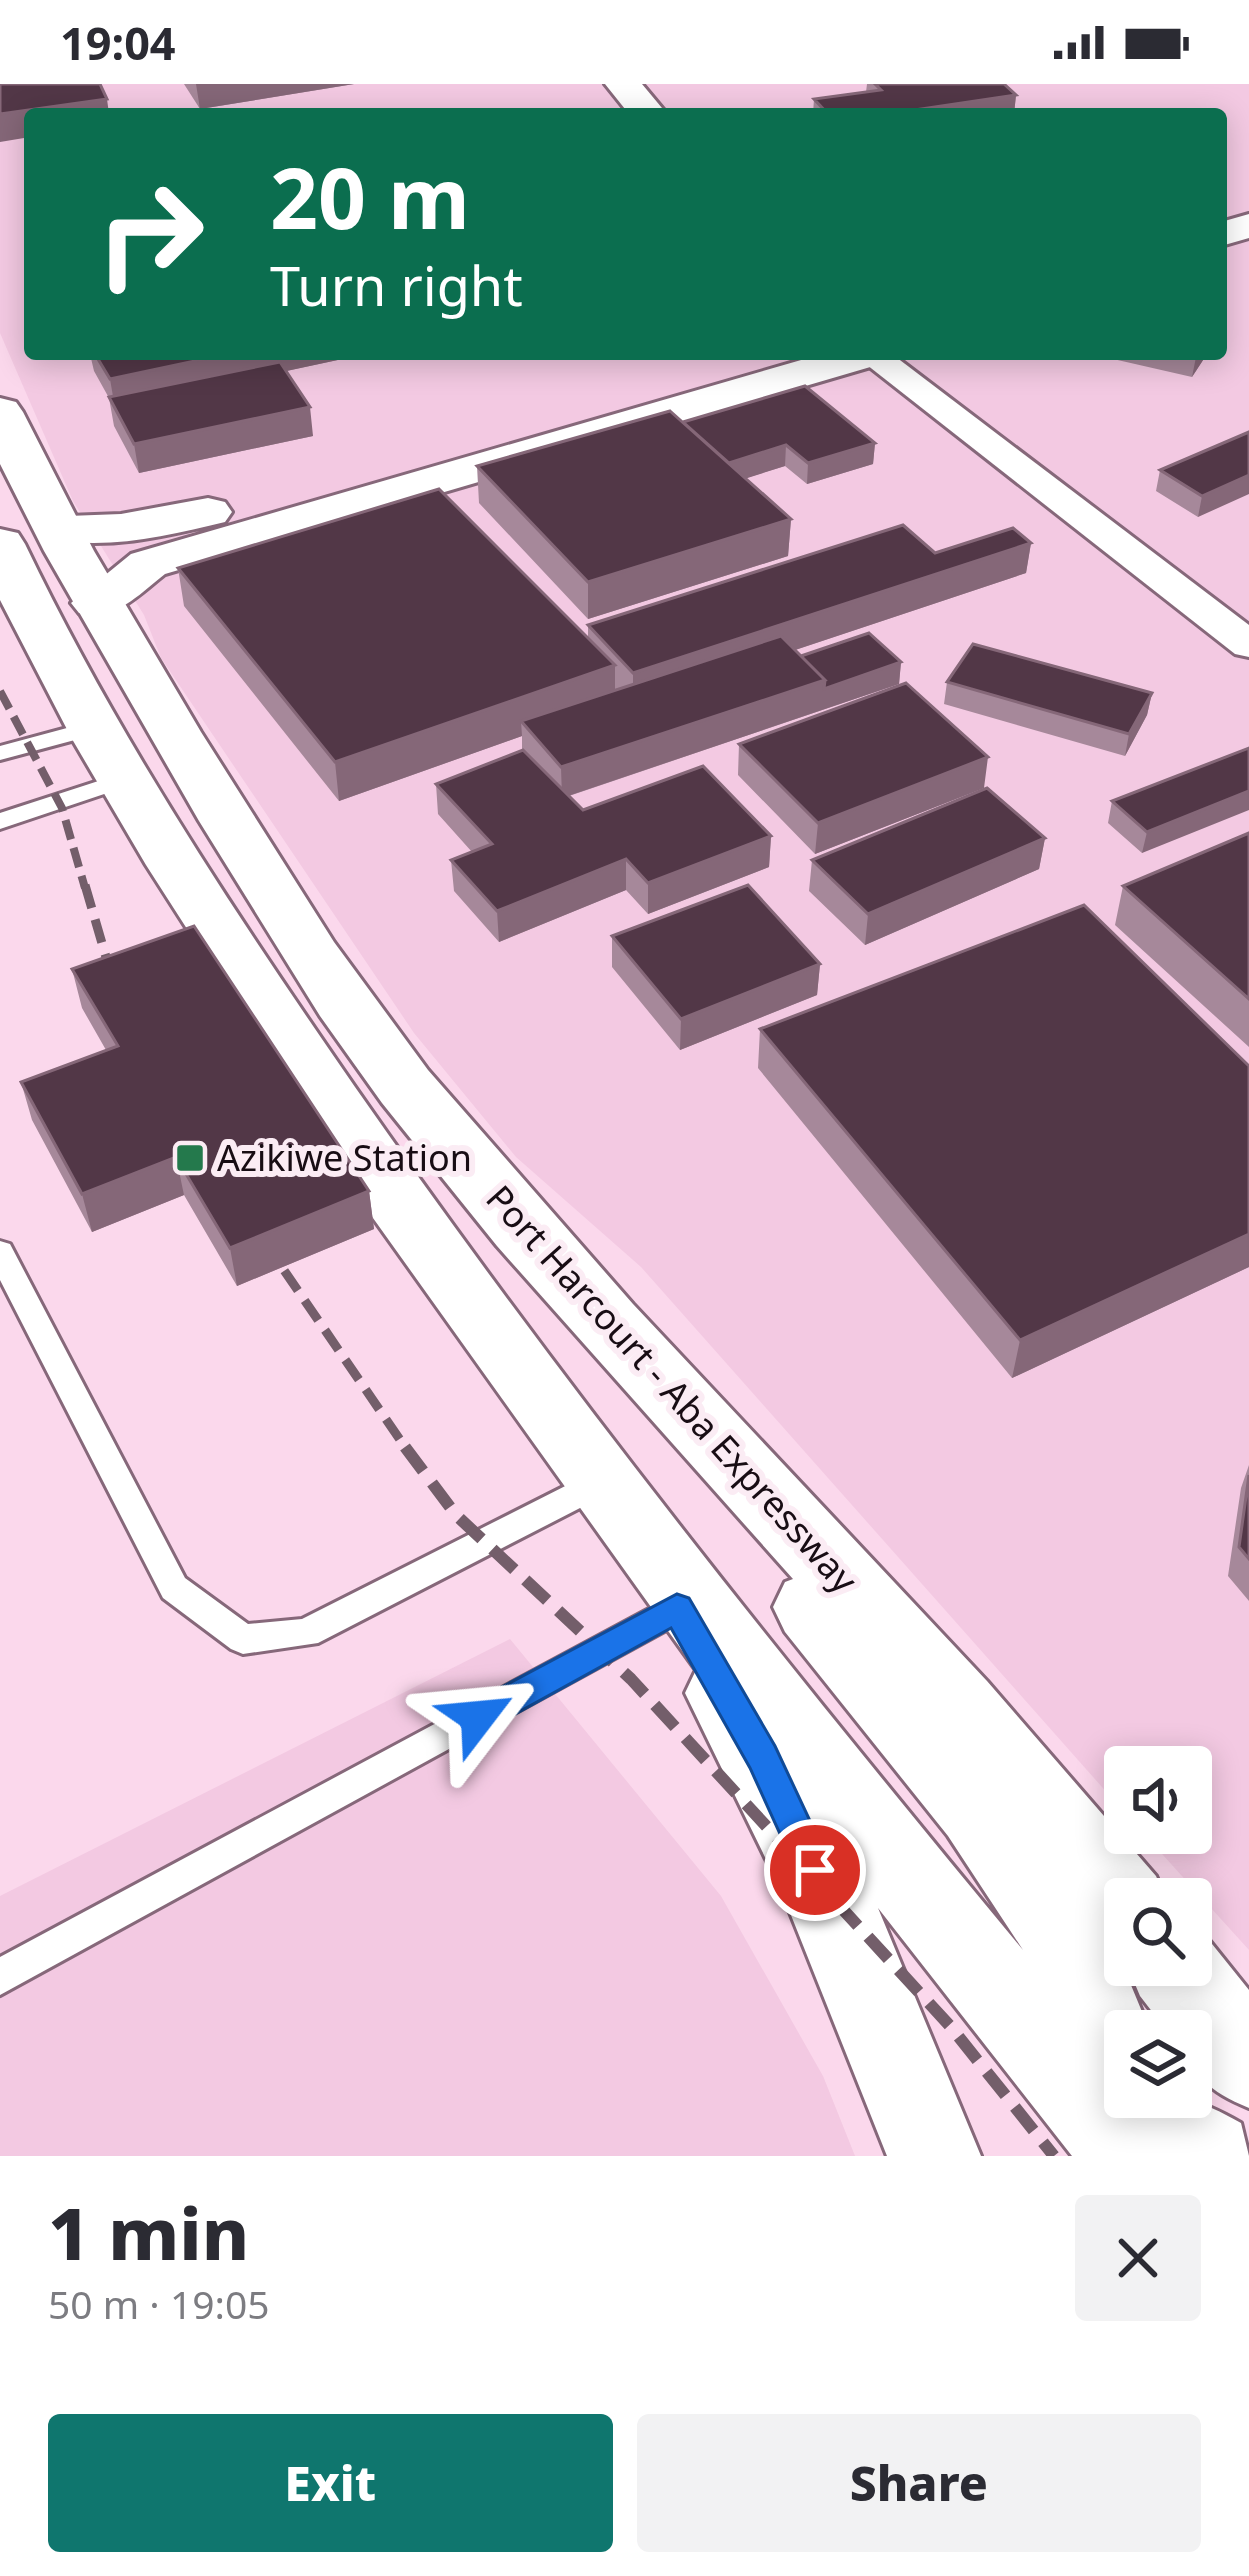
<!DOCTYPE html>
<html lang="en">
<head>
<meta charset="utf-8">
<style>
	:root { --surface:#fff; --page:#f2f2f3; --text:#2b2b33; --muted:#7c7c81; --accent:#0f766e }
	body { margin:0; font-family:"Noto Sans",sans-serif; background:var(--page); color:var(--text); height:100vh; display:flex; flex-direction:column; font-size:45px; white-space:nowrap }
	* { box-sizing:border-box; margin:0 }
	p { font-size:39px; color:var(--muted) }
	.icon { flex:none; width:66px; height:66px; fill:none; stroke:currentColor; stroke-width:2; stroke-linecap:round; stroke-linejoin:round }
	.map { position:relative; height:2072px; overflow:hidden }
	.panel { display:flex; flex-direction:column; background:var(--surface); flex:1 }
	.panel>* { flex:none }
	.guide { position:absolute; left:24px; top:24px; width:1203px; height:252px; border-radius:12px; box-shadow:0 6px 30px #0003; background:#0b6e4f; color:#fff; overflow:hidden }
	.fabs { position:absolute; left:1104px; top:1662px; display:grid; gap:24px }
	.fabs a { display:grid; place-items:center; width:108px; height:108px; border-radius:12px; background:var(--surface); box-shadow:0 6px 30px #0003; font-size:60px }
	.pin { position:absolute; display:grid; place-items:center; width:102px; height:102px; color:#fff; margin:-51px; border:6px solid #fff; border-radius:50%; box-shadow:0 3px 12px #0007 }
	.me { position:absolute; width:132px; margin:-66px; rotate:61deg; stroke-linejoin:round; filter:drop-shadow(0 0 9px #0008) }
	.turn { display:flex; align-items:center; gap:42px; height:252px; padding:0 48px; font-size:54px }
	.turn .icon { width:156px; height:156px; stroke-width:2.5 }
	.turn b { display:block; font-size:84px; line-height:102px }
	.round { display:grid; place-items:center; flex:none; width:126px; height:126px; border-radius:12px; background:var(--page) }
	.headline { display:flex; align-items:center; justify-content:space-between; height:204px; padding:0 48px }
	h1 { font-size:72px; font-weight:800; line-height:90px }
	.primary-button { display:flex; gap:24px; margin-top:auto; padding:24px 48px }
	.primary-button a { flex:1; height:138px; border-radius:12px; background:var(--accent); color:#fff; font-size:48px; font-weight:800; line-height:138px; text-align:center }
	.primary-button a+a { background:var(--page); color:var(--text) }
	.status { display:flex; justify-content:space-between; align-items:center; height:84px; padding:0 60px; background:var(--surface); direction:ltr }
	.status svg { height:33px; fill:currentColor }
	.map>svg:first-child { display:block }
	.built { fill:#f3c9e2; fill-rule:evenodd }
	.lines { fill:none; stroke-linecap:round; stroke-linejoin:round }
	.service-casing { stroke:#86687a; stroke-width:6 }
	.minor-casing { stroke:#86687a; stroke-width:6 }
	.tertiary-casing { stroke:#86687a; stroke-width:6 }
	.trunk-casing { stroke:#86687a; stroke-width:6 }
	.service { fill:#fff; fill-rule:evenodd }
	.minor { fill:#fff; fill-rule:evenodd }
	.tertiary { fill:#fff; fill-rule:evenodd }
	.trunk { fill:#fff; fill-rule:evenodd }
	.rail-far2 { stroke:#735e6a; stroke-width:8; stroke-dasharray:20 9; stroke-linecap:butt }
	.rail-far1 { stroke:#735e6a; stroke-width:9; stroke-dasharray:24 12; stroke-linecap:butt }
	.rail { stroke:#735e6a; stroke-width:12; stroke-dasharray:30 15; stroke-linecap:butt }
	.wall { fill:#a6889a }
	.shaded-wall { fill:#856778 }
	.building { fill:#523747; stroke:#856778; stroke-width:3 }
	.route { fill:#1a73e8; stroke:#114b97; stroke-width:3 }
	.poi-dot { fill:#24794c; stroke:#fbecf4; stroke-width:4.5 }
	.labels { text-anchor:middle; stroke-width:12; stroke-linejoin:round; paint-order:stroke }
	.poi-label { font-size:36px; fill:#180d14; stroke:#fbecf4; text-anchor:start }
	.street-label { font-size:36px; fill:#180d14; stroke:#fbecf4 }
</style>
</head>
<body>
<div class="status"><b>19:04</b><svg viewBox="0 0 49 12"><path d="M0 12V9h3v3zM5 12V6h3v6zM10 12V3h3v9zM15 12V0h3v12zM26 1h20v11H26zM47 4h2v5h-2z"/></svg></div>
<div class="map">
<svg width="1249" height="2072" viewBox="0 0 1249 2072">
	<rect width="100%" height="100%" fill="#fbd8ec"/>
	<path class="built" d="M0,0H1249V1866L1143,1749H1191V1683H1125V1729L641,1183L516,1073L414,949L161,574L144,531L73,417L0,249ZM30,30H1221V270H30Z
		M510,1555L721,1812L823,1992L855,2072H0V1812Z"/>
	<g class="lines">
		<g class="service-casing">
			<path id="service" d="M93,637L104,644L101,649L0,676V662Z
				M123,689L135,696L131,701L0,745V729Z
				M0,1157L10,1160L185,1494L248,1540L302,1535L591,1389L602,1385L613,1389L618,1398L613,1407L318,1559L243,1570L231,1565L163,1514L0,1196Z
				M677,1510L688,1514L693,1524L688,1534L0,1911V1873Z"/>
		</g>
		<g class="minor-casing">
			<path id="minor" d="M853,270H892L1249,541V573L1235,570Z"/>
		</g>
		<g class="tertiary-casing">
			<path id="tertiary" d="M605,0H642L667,30H629Z
				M1249,130V154L1221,162V138Z
				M822,270H890L884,279L165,490C138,511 115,538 79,529L71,519L131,470Z
				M208,414L225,418L232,428L225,438C167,452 101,468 42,453L35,443L42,433L121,430Z"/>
		</g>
		<g class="trunk-casing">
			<path id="trunk" d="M0,314L16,318L23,328L94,467L201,648L334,858L428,986L633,1220L987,1597L1156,1792L1166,1815H1125V1864L1114,1860L1150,1947H1125V2013C1180,2013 1192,2011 1241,2039L1249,2072H1072L878,1824L981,2072H887L781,1806L685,1609L696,1586L368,1127L146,781L72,655L0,516V445L18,449L25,460C117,652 234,828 355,1003C563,1302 791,1586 1023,1866L948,1752L785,1548L773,1523L785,1498L793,1495L497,1162L382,1019L320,932L199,737L44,467L0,380Z
				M1191,1845L1204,1850L1249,1906V2024C1208,2007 1191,1993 1191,1947H1167L1140,1912L1127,1881H1191Z"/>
		</g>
		<use href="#service" class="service"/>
		<use href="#minor" class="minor"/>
		<use href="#tertiary" class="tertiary"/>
		<use href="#trunk" class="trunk"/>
		<path class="rail-far2" d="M0,607L62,724L85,804"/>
		<path class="rail-far1" d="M85,801L115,904
			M264,1157L407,1366"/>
		<path class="rail" d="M405,1363L456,1431L631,1595L950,1942L1054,2072"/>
	</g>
	<path class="wall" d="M184,0H354L200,25Z
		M867,0H1004L1016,11L1014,30H813L814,15L866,8Z
		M90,270H346L347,274L286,287L313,352L139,389L114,342L109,314L94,287Z
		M1100,270H1207L1192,293L1100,272Z
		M683,338L875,359L873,380L807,400L785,382L746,394L791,435L788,472L588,535L479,419L477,382Z
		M1249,348L1198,433L1156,407L1160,386Z
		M1031,459L1026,489L795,566L801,572L901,578L899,600L569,712L583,726L771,752L769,783L648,830L626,806L499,858L454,807L451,776L472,768L438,730L436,700L522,666V652L339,717L184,522L178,484L588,554V541L935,469Z
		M947,598L1152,609L1147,631L1125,672L944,620Z
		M739,660L984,704L815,770L738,691Z
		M1249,664L1142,769L1108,739L1112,717Z
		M1249,749V963L1115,841L1123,802Z
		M1045,754L1039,785L865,861L809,807L812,776Z
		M612,852L820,880L817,911L680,966L612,883Z
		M72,885L369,1107L374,1145L237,1202L184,1111L92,1148L32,1036L21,998L106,966L82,924Z
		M760,945L1249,982V1183L1012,1294L758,984Z
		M1249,1381V1517L1228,1492L1241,1404Z"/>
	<path class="shaded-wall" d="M196,0H354L200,25Z
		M1016,11L1014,30H921V25Z
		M107,15L109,30H30V53L0,58V30Z
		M228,270H346L347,274L115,324L110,295Z
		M1198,270H1207L1192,293L1196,273Z
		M310,323L313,352L139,389L134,360Z
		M875,359L873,380L807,400L808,379Z
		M786,361L785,382L716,404L717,383Z
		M1249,391V410L1198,433L1202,412Z
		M791,435L788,472L588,535V498Z
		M1031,459L1026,489L633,620V589Z
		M901,578L899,600L562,714L561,683L825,596Z
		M615,581V619L521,637L522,652L339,717L335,678Z
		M1152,609L1147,631L1125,672L1129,650Z
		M988,673L984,704L815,770L818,739Z
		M1249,707V726L1142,769L1147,748Z
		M771,752L769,783L648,830V799Z
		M1045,754L1039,785L865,861L868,830Z
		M626,775V806L499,858L497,827Z
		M820,880L817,911L680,966L681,935Z
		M176,1073L184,1111L92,1148L82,1110Z
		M369,1107L374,1145L237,1202L230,1164Z
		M1249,1150V1183L1012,1294L1020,1256Z"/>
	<path class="building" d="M0,0H100L107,15L0,30Z
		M875,0H1004L1016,11L921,25L926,30H828L814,15L881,6Z
		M95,270H228L110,295Z
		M280,278L310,323L134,360L109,313Z
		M805,302L875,359L808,379L786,361L729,379L683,338Z
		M670,327L791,435L588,498L477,382Z
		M1249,348V391L1202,412L1160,386Z
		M439,405L615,581L335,678L178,484Z
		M903,441L935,469L1013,444L1031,459L633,589L588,541Z
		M869,549L901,578L824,605L825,596L801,572Z
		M781,552L825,596L561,683L521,637Z
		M973,560L1152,609L1129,650L947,598Z
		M906,599L988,673L818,739L739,660Z
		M1249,664V707L1147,748L1112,717Z
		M523,666L583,726L703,682L771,752L648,799L626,775L497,827L451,776L492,760L436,700Z
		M987,704L1045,754L868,830L812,776Z
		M1249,749V915L1123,802Z
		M748,801L820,880L681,935L612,852Z
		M1084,821L1249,982V1150L1020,1256L760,945Z
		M194,842L369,1107L230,1164L176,1073L82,1110L21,998L118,962L72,885Z
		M1249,1391V1475L1239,1463Z"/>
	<path class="route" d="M677,1510L689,1514L775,1662L833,1786L827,1798L815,1803L802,1798L750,1684L671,1544L490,1644L478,1648L466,1644L461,1633L466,1622Z"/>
	<rect class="poi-dot" x="175" y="1059" width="30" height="30" rx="6"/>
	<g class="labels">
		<g class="poi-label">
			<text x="217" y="1087">Azikiwe Station</text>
		</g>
		<g class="street-label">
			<text transform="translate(672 1305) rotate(48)" y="13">Port Harcourt - Aba Expressway</text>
		</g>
	</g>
</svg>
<div class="fabs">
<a><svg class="icon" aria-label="sound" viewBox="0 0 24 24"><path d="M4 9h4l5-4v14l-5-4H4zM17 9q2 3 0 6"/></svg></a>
<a><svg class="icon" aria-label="search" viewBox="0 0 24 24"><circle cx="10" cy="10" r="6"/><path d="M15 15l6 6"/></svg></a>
<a><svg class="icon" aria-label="layers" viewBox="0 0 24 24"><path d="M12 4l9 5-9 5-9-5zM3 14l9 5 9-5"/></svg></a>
</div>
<div class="pin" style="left:815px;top:1786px;background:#d93025"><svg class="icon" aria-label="arrive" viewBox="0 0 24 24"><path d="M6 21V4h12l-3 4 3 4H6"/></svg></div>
<svg class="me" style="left:478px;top:1633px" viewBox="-20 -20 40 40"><path d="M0-17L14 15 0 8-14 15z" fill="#1a73e8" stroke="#fff" stroke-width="4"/></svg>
<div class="guide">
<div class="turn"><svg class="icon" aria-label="right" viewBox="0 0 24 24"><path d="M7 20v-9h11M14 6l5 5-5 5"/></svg><div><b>20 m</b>Turn right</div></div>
</div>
</div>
<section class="panel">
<div class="headline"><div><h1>1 min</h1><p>50 m · 19:05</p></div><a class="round"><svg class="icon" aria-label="close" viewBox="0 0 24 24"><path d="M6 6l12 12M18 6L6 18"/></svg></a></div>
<div class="primary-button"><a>Exit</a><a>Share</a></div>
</section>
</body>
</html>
